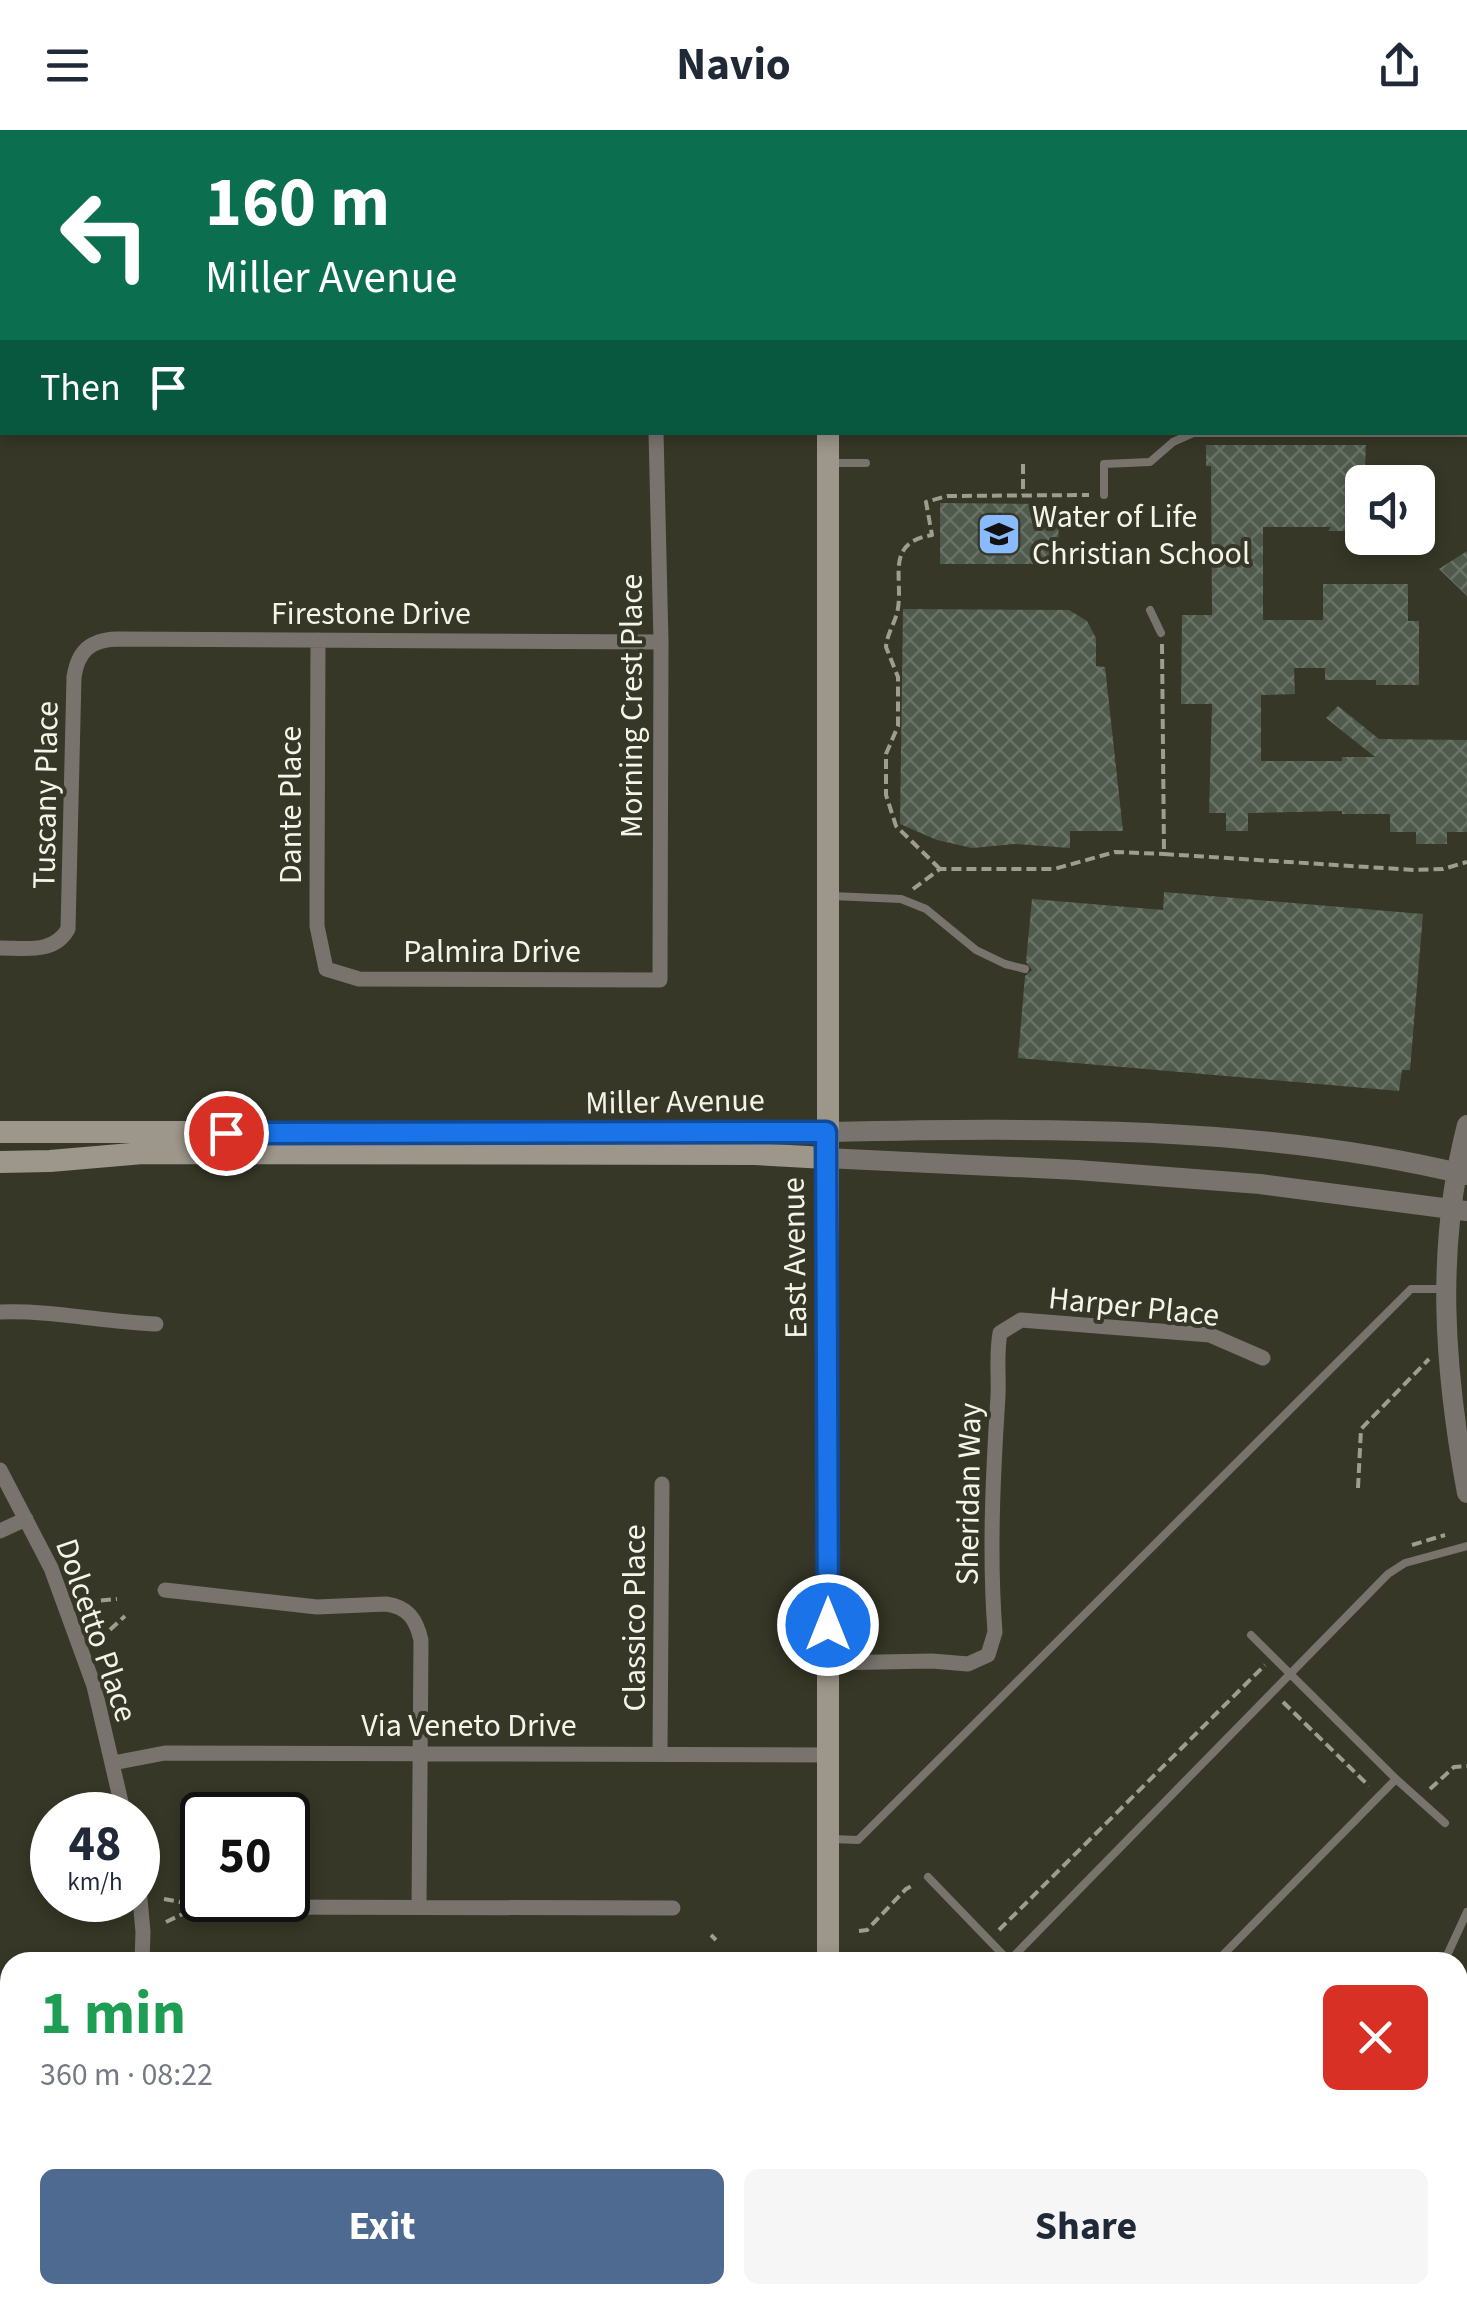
<!DOCTYPE html>
<html lang="en">
<head>
<meta charset="utf-8">
<style>
	:root { --surface:#fff; --page:#f6f6f7; --text:#1f2937; --muted:#747a83; --accent:#4e6a90 }
	body { margin:0; font-family:"Source Sans 3",sans-serif; background:var(--page); color:var(--text); height:100vh; display:flex; flex-direction:column; font-size:38px; white-space:nowrap }
	* { box-sizing:border-box; margin:0 }
	p { font-size:32px; color:var(--muted) }
	.icon { flex:none; width:55px; height:55px; fill:none; stroke:currentColor; stroke-width:2; stroke-linecap:round; stroke-linejoin:round }
	.map { position:relative; flex:1; overflow:hidden }
	.panel { position:absolute; left:0px; top:1822px; width:1468px; height:352px; display:flex; flex-direction:column; background:var(--surface); border-radius:30px 30px 0 0; box-shadow:0 5px 15px #0003 }
	.panel>* { flex:none }
	.banner { position:absolute; left:0px; top:0px; width:1468px; height:305px; box-shadow:0 5px 15px #0003; background:#0b6e4f; color:#fff; overflow:hidden }
	.controls { position:absolute; left:1345px; top:335px; display:grid; gap:20px }
	.controls a { display:grid; place-items:center; width:90px; height:90px; border-radius:15px; background:var(--surface); box-shadow:0 5px 15px #0003; font-size:50px }
	.speed { position:absolute; left:30px; top:1662px; display:flex; gap:20px; font-size:50px; font-weight:700; text-align:center }
	.speed>* { display:grid; place-content:center; width:130px; height:130px; border-radius:50%; background:var(--surface); box-shadow:0 5px 15px #0003; line-height:1 }
	.speed small { font-size:25px; font-weight:400 }
	.speed .limit { border:5px solid #111; border-radius:15px; background:#fff; color:#111 }
	.pin { position:absolute; display:grid; place-items:center; width:85px; height:85px; color:#fff; margin:-42px; border:5px solid #fff; border-radius:50%; box-shadow:0 2px 10px #0007 }
	.me { position:absolute; width:110px; margin:-55px; rotate:0deg; stroke-linejoin:round; filter:drop-shadow(0 0 8px #0008) }
	.turn { display:flex; align-items:center; gap:35px; height:210px; padding:0 40px; font-size:45px }
	.turn .icon { width:130px; height:130px; stroke-width:2.5 }
	.turn b { display:block; font-size:70px; line-height:85px }
	.then { display:flex; align-items:center; height:95px; padding:0 40px; background:#0003; gap:20px; font-size:38px }
	.round { display:grid; place-items:center; flex:none; width:105px; height:105px; border-radius:15px; background:var(--page) }
	.headline { display:flex; align-items:center; justify-content:space-between; height:170px; padding:0 40px }
	h1 { font-size:60px; font-weight:700; line-height:75px; color:#1e9e55 }
	.primary-button { display:flex; gap:20px; margin-top:auto; padding:20px 40px }
	.primary-button a { flex:1; height:115px; border-radius:15px; background:var(--accent); color:#fff; font-size:40px; font-weight:700; line-height:115px; text-align:center }
	.primary-button a+a { background:var(--page); color:var(--text) }
	header { display:flex; justify-content:space-between; align-items:center; height:130px; padding:0 40px; background:var(--surface); font-size:45px; font-weight:700 }
	.map>svg:first-child { display:block }
	.park { fill:url(#park-tufts) }
	.lines { fill:none; stroke-linecap:round; stroke-linejoin:round }
	.stream { stroke:#6eae95; stroke-width:6 }
	.building { fill:url(#building-cross-hatch) }
	.path { stroke:#9d9d90; stroke-width:4; stroke-dasharray:10 5; stroke-linecap:butt }
	.service { stroke:#78746d; stroke-width:8 }
	.minor { stroke:#78746d; stroke-width:15 }
	.tertiary { stroke:#78746d; stroke-width:20 }
	.secondary { stroke:#9d968a; stroke-width:22 }
	.route-casing { stroke:#114b97; stroke-width:25 }
	.route { stroke:#1a73e8; stroke-width:18 }
	.labels { text-anchor:middle; stroke-width:8; stroke-linejoin:round; paint-order:stroke }
	.poi-label { font-size:32px; fill:#f4f5ea; stroke:#373727; text-anchor:start }
	.street-label { font-size:32px; fill:#f4f5ea; stroke:#373727 }
</style>
</head>
<body>
<header><svg class="icon" aria-label="menu" viewBox="0 0 24 24"><path d="M4 6h16M4 12h16M4 18h16"/></svg>Navio<svg class="icon" aria-label="share" viewBox="0 0 24 24"><path d="M12 15V3M7 8l5-5 5 5M5 13v7h14v-7"/></svg></header>
<div class="map">
<svg width="1467" height="2174" viewBox="0 0 1467 2174">
	<defs>
		<pattern id="park-tufts" width="24" height="20" patternUnits="userSpaceOnUse" patternTransform="scale(2.5)"><rect width="24" height="20" fill="#75380e"/><path d="M3 7l-1-3M5 7V3M7 7l1-3M15 17l-1-3M17 17v-4M19 17l1-3" fill="none" stroke="#895531"/></pattern>
		<pattern id="building-cross-hatch" width="8" height="8" patternUnits="userSpaceOnUse" patternTransform="scale(2.5)"><rect width="8" height="8" fill="#4f5a4c"/><path d="M0 0l8 8M0 8l8-8" fill="none" stroke="#697266"/></pattern>
	</defs>
	<rect width="100%" height="100%" fill="#373727"/>
	<path class="park" d="M10,2160V2165H163V2174H0V2163Z"/>
	<g class="lines">
		<path class="stream" d="M1458,1880L1467,1860
			M1323,2174L1327,2165"/>
	</g>
	<path class="building" d="M1206,315H1366L1362,401H1328L1331,397H1263V490H1323V454H1408V491H1419V555H1376V550H1325V538H1294L1295,564L1261,565V631H1342V627H1375L1326,588L1338,576L1379,609L1467,610V702H1447V714H1416V702H1390V684H1342V681L1248,683V701H1226V683H1209L1212,574H1181L1182,485H1212L1211,336H1206Z
		M940,373L1059,374L1058,434H940Z
		M1467,421V466L1439,439Z
		M903,479L1069,480L1087,491L1096,508V536L1105,537L1123,701H1070V718L1015,714L972,718L937,710L900,694Z
		M1164,762L1423,784L1410,940H1402L1399,961L1018,928L1025,846L1032,840L1026,832L1032,769L1163,780Z"/>
	<g class="lines">
		<path class="path" d="M1023,334V365
			M1162,514L1164,724L1414,740L1443,739L1467,732
			M940,739L896,696L886,665V624L898,596V547L886,517C887,503 896,492 898,478C903,446 885,413 932,405L926,372L947,366L1089,365
			M913,759L940,739H1054L1115,722L1164,724
			M1358,1358L1361,1299L1429,1229
			M1412,1415L1445,1405
			M86,1472L117,1469
			M99,1510L125,1486
			M1283,1572L1369,1656
			M1430,1659L1454,1637L1467,1636
			M164,1769L191,1774
			M166,1792L191,1780
			M999,1800L1265,1535
			M859,1801L867,1800L906,1759L915,1754
			M711,1805L716,1810
			M1458,1977L1467,1959
			M132,2165L135,2174
			M435,2174L445,2165
			M572,2174L580,2165
			M1361,2174L1365,2165"/>
		<path class="service" d="M832,333H866
			M1104,365V334L1150,332L1173,312L1193,303H1467
			M1150,480L1161,503
			M832,766L901,769L926,779L976,820L1005,834L1025,839
			M1396,1649L1445,1693
			M832,1709L858,1710L1411,1159H1444
			M928,1747L1010,1832
			M1008,1832L1388,1444L1405,1433L1467,1416
			M1216,1832L1396,1649L1251,1505
			M1444,1832L1467,1782
			M831,2168L862,2165
			M1290,2174L1295,2165"/>
		<path class="minor" d="M995,0V2
			M146,2V0
			M402,2V0
			M658,2V0
			M1465,166H1467
			M0,254H2
			M318,510L317,764V796L326,839L359,849L660,850L661,512L656,302
			M0,818C26,818 54,824 68,799L74,547C78,521 90,510 117,509L661,512
			M0,1182C53,1180 103,1192 156,1194
			M0,1340L51,1438L94,1556L124,1685
			M0,1401L26,1389
			M165,1460L317,1477L386,1474C408,1477 416,1489 421,1510L419,1777
			M827,1533L932,1531L968,1534L988,1525L995,1502C989,1424 993,1344 998,1266C999,1244 996,1225 1000,1203L1021,1190L1210,1205L1263,1228
			M660,1624L662,1354
			M113,1633L165,1623L827,1625
			M138,1747L143,1802L142,1832
			M238,1777L673,1778
			M0,1876H10
			M0,2134L10,2130
			M1135,2174L1140,2165"/>
		<path class="tertiary" d="M1467,995C1435,1119 1444,1239 1467,1363
			M826,1002C1041,998 1257,994 1467,1045
			M826,1028L1077,1040L1260,1054L1467,1081"/>
		<path class="secondary" d="M829,2V0
			M828,302V1832
			M0,1002H826
			M0,1032L50,1031L143,1023L755,1024L826,1028
			M826,2165V2174"/>
	</g>
	<g class="lines">
		<g class="route-casing">
			<path id="route" d="M226,1003L826,1002L828,1495"/>
		</g>
		<use href="#route" class="route"/>
	</g>
	<defs>
		<g id="school-square" transform="scale(2.25)"><rect x="-9" y="-9" width="18" height="18" rx="4" fill="#88bafc" stroke="#373727"/><path d="M0-5L7-2L0 1L-7-2ZM-4 1L0 2.5L4 1V4Q0 6-4 4Z" fill="#111"/></g>
	</defs>
	<g fill-rule="evenodd">
		<use href="#school-square" x="999" y="404"/>
	</g>
	<g class="labels">
		<g class="poi-label">
			<text x="1032" y="397">Water of Life<tspan x="1032" dy="37">Christian School</tspan></text>
		</g>
		<g class="street-label">
			<text x="371" y="494">Firestone Drive</text>
			<text transform="translate(631 576) rotate(-90)" y="11">Morning Crest Place</text>
			<text transform="translate(45 665) rotate(-89)" y="11">Tuscany Place</text>
			<text transform="translate(290 675) rotate(-90)" y="11">Dante Place</text>
			<text x="492" y="832">Palmira Drive</text>
			<text transform="translate(675 971) rotate(-1)" y="11">Miller Avenue</text>
			<text transform="translate(794 1128) rotate(-91)" y="11">East Avenue</text>
			<text transform="translate(1134 1176) rotate(6)" y="11">Harper Place</text>
			<text transform="translate(968 1364) rotate(-89)" y="11">Sheridan Way</text>
			<text transform="translate(634 1488) rotate(-90)" y="11">Classico Place</text>
			<text transform="translate(97 1500) rotate(71)" y="11">Dolcetto Place</text>
			<text x="469" y="1606">Via Veneto Drive</text>
		</g>
	</g>
</svg>
<div class="controls">
<a><svg class="icon" aria-label="sound" viewBox="0 0 24 24"><path d="M4 9h4l5-4v14l-5-4H4zM17 9q2 3 0 6"/></svg></a>
</div>
<div class="speed"><div>48<small>km/h</small></div><div class="limit">50</div></div>
<div class="pin" style="left:226px;top:1003px;background:#d93025"><svg class="icon" aria-label="arrive" viewBox="0 0 24 24"><path d="M6 21V4h12l-3 4 3 4H6"/></svg></div>
<svg class="me" style="left:828px;top:1495px" viewBox="-20 -20 40 40"><circle r="17" fill="#1a73e8" stroke="#fff" stroke-width="3"/><path d="M0-11L8 9 0 5-8 9z" fill="#fff"/></svg>
<div class="banner">
<div class="turn"><svg class="icon" aria-label="left" viewBox="0 0 24 24"><path d="M17 20v-9H6M10 6l-5 5 5 5"/></svg><div><b>160 m</b>Miller Avenue</div></div>
<div class="then">Then<svg class="icon" aria-label="arrive" viewBox="0 0 24 24"><path d="M6 21V4h12l-3 4 3 4H6"/></svg></div>
</div>
<section class="panel">
<div class="headline"><div><h1>1 min</h1><p>360 m · 08:22</p></div><a class="round" style="background:#d93025;color:#fff"><svg class="icon" aria-label="close" viewBox="0 0 24 24"><path d="M6 6l12 12M18 6L6 18"/></svg></a></div>
<div class="primary-button"><a>Exit</a><a>Share</a></div>
</section>
</div>
</body>
</html>
